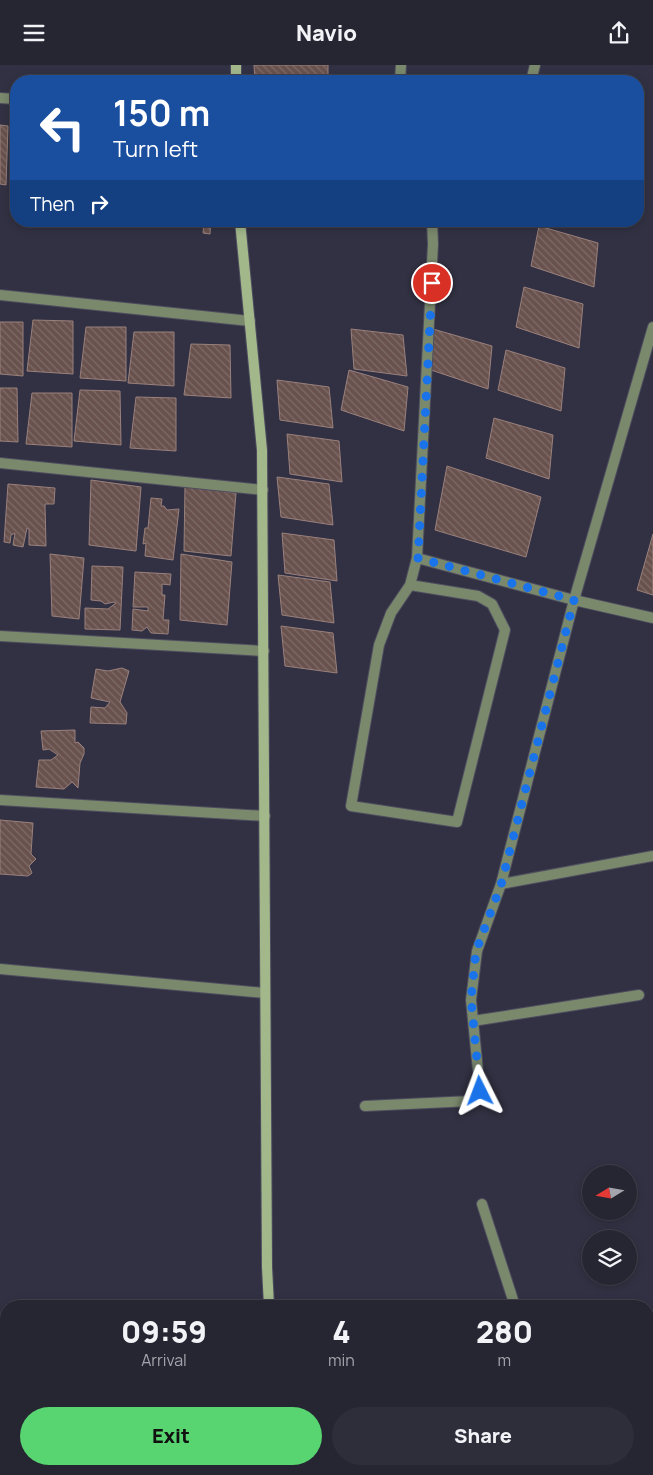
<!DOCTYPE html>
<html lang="en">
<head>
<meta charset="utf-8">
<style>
	:root { --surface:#262532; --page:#2e2d3a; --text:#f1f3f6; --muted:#a4a5ac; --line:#42424d; --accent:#58d570 }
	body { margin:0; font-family:Manrope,sans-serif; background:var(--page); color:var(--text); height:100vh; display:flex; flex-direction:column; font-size:19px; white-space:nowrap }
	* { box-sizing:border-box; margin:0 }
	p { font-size:16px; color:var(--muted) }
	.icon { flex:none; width:28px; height:28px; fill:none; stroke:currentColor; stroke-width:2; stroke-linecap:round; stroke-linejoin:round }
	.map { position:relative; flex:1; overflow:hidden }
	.details { position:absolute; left:0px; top:1235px; width:654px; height:175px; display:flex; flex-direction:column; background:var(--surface); border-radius:20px 20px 0 0; box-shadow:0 2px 8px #0003,0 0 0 1px var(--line) }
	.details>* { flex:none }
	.banner { position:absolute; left:10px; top:10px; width:634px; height:152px; border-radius:20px; box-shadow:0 2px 8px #0003,0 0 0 1px var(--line); background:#1a4fa0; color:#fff; overflow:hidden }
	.needle { width:32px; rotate:259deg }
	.fabs { position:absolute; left:582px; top:1100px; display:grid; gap:10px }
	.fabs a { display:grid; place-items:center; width:55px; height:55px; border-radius:50%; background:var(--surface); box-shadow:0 2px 8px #0003,0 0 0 1px var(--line); font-size:25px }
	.pin { position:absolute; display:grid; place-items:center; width:42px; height:42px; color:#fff; margin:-21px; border:2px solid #fff; border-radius:50%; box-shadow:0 1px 5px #0007 }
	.me { position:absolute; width:55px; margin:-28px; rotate:357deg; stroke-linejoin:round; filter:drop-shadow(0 0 4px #0008) }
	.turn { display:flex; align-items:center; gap:18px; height:105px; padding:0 20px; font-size:22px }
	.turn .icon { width:65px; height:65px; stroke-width:2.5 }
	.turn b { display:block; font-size:35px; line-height:42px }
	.then { display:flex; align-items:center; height:48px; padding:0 20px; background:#0003; gap:10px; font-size:19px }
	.eta { display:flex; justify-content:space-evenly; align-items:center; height:85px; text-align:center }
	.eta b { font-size:30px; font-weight:800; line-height:35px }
	.action { display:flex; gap:10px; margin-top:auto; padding:10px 20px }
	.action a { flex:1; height:58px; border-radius:30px; background:var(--accent); color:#111; font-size:20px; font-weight:800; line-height:58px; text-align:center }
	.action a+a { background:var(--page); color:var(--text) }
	header { display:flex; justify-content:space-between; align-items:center; height:65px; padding:0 20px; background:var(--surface); font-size:22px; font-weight:800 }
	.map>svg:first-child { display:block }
	.building { fill:url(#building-back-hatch); stroke:#99807c }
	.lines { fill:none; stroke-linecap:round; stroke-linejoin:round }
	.lane-casing { stroke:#4e4d5f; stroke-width:12 }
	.street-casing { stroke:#4e4d5f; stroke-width:12 }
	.secondary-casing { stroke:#4e4d5f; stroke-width:12 }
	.lane { stroke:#7a886c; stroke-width:10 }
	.street { stroke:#7a886c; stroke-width:10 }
	.secondary { stroke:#a2b88b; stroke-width:10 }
	.route { stroke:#1a73e8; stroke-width:9; stroke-dasharray:0 16.2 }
</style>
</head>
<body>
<header><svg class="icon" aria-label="menu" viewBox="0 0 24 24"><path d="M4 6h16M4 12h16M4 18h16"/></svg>Navio<svg class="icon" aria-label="share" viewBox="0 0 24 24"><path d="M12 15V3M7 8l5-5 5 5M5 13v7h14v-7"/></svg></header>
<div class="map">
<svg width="653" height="1410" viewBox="0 0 653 1410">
	<defs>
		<pattern id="building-back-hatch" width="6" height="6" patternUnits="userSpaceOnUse" patternTransform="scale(1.25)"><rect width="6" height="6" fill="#69524e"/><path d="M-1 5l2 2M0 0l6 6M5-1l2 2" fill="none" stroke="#7e6b68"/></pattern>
	</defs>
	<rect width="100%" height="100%" fill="#323143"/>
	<path class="building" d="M254,0H328V16H255Z
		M0,60L8,61L6,120L0,119Z
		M172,156H211L210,169L203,168L204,159Z
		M539,161L598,178L594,222L531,201Z
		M524,222L583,239L579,283L516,262Z
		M33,255L73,256V309L27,306Z
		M0,257H23V311L0,309Z
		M86,262H126V316L80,313Z
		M351,264L403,270L407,311L354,304Z
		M433,264L492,281L488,324L425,303Z
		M134,267H174V321L128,318Z
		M191,279L230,280L231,333L184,330Z
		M506,285L565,303L561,346L498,325Z
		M349,305L408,322L404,366L341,345Z
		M277,315L329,322L333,363L280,355Z
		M0,323H17L18,377L0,376Z
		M80,325L120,326L121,380L74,376Z
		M32,328H72V382L26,379Z
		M136,332L176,333V386L130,383Z
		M494,353L553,370L549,414L486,393Z
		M287,369L339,376L342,417L290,409Z
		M447,401L541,432L526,492L435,465Z
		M277,412L329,419L333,460L281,452Z
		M91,415L141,422L136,486L89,480Z
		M8,419L55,423L54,439H45L46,481L29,480V464L27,463L23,482L13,480L15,468L11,470L10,478L4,477Z
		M185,420L236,428L231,491L184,486Z
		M151,433L162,434L161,441H164L167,445L179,444L173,495L145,491L146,478L143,479L145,463H148Z
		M282,468L334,475L337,516L285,508Z
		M653,469V530L637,525Z
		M50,489L84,493L79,554L52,551Z
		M181,489L232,497L227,560L180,555Z
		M92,501L123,502L120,565L85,564V543L108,544L116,538L114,537L105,539L101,536L91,535Z
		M135,507L171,509L170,520L162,519V530H165L163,555H169L168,569L151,568L147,562L142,566L132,565L133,544L148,546V542H133Z
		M278,510L330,517L334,558L282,550Z
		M281,561L333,568L337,608L285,601Z
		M122,603L129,606L120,637L127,648L126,659L90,658L91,642L105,643L110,637L91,633L96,604L108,606Z
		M75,665V678L78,677L84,683V689L80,698L78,723L72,717L64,724L36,722L39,695H51L58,690L49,684L43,685L41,666Z
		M0,755L33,758L31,789L36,794L29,801L32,808L28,811L0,809Z"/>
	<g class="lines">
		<g class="lane-casing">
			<path id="lane" d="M410,520L478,531L492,539L505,565L457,757L351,741L379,580L391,548L410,520L417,493"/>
		</g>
		<g class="street-casing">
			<path id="street" d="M400,16L401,0
				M531,16L535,0
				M0,33L16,34
				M432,156L433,179L417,493L574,535L653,553
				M0,230L250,256
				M0,398L263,425
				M0,571L264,586
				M0,735L265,751
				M501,819L653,791
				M0,904L265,928
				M473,956L639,930
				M365,1041L471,1036L477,1032L480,1026L471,935L477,886L501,819L574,535L653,262
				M482,1139L515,1241
				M648,1318L653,1311
				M531,1404V1410
				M575,1410L580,1404"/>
		</g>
		<g class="secondary-casing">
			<path id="secondary" d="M236,0V16
				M240,156L262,385L267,1202L269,1241
				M281,1404V1410"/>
		</g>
		<use href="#lane" class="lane"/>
		<use href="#street" class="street"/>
		<use href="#secondary" class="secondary"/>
	</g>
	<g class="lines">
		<path class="route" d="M432,218L418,493L574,535L501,820L476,886L471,934L480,1026"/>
	</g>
</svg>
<div class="fabs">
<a><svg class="needle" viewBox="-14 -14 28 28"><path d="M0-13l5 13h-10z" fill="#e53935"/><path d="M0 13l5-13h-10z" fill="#a4a5ac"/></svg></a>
<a><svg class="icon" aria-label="layers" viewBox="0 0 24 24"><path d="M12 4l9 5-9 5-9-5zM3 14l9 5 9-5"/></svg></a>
</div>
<div class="pin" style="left:432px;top:218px;background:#d93025"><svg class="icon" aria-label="arrive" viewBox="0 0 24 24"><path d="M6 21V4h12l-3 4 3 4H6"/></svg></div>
<svg class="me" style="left:480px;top:1026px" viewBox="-20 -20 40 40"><path d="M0-17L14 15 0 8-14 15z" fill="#1a73e8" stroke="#fff" stroke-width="4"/></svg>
<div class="banner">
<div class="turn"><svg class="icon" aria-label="left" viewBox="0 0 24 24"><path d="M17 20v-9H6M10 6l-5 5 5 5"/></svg><div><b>150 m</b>Turn left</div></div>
<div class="then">Then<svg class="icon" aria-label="right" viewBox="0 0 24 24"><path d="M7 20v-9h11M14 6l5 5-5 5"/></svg></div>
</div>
<section class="details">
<div class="eta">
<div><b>09:59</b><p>Arrival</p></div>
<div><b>4</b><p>min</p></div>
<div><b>280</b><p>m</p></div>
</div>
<div class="action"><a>Exit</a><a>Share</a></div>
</section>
</div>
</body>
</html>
